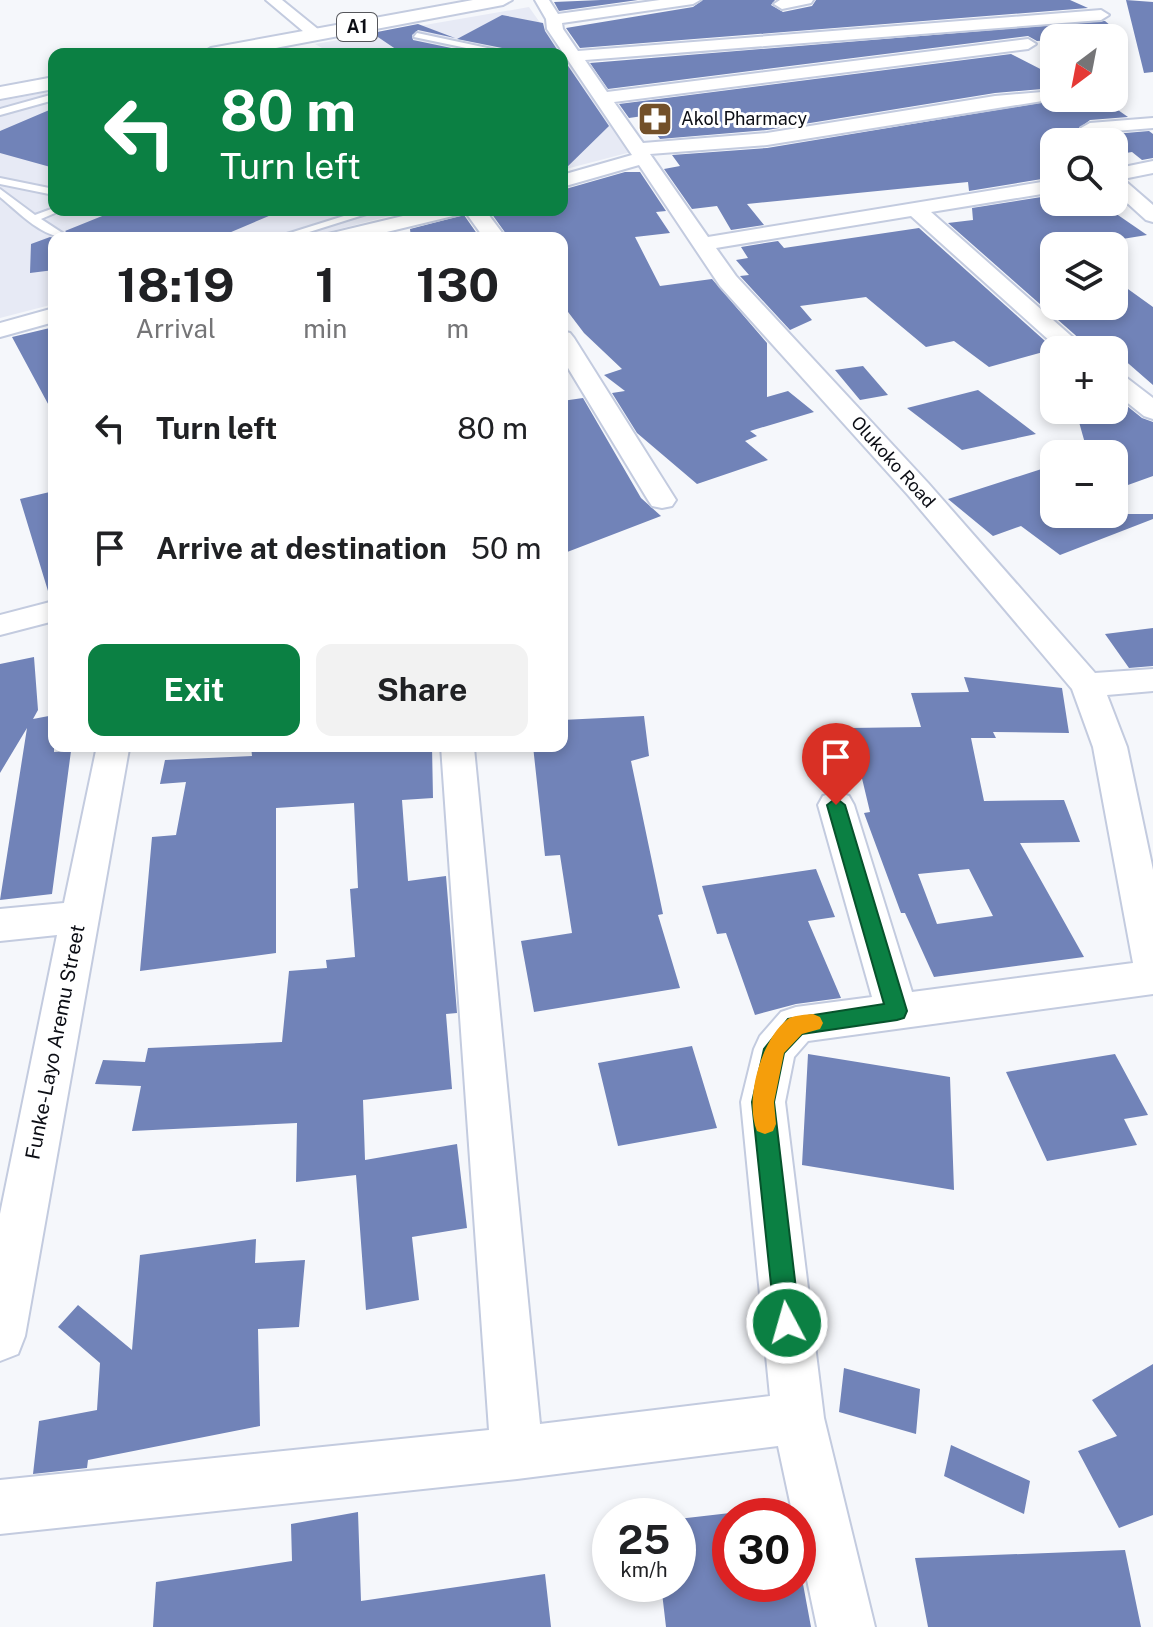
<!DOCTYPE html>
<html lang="en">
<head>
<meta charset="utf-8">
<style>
	:root { --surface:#fff; --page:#f2f2f2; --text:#202124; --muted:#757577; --accent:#0b8043 }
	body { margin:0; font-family:"Public Sans",sans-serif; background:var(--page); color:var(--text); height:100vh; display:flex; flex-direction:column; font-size:30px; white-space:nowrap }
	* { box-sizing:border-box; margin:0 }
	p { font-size:26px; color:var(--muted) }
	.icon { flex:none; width:44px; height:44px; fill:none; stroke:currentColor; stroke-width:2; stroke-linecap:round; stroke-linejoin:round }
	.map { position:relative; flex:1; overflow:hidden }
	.drawer { position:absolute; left:48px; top:232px; width:520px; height:520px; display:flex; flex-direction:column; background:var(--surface); border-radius:16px; box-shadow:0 4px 12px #0003 }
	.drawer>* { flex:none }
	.guide { position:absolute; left:48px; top:48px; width:520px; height:168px; border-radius:16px; box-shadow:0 4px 12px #0003; background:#0b8043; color:#fff; overflow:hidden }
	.needle { width:52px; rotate:212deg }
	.tools { position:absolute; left:1040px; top:24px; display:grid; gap:16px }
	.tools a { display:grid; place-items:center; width:88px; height:88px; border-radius:16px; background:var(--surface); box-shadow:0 4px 12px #0003; font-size:40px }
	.speed { position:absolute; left:592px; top:1498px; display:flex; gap:16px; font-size:40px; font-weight:700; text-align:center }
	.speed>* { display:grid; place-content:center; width:104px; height:104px; border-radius:50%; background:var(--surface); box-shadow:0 4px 12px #0003; line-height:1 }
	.speed small { font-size:20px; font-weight:400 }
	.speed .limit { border:12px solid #d22; background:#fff; color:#111 }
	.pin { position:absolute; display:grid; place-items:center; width:68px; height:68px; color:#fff; margin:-82px -34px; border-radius:50% 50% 50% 0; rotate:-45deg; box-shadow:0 0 8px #0007 }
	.pin .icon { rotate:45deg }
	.me { position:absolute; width:88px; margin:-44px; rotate:354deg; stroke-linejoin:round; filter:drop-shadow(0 0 6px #0008) }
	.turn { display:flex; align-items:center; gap:28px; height:168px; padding:0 40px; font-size:36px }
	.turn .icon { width:104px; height:104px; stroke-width:2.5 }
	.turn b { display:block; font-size:56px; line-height:68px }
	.eta { display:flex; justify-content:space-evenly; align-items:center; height:136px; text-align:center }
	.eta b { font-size:48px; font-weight:700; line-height:56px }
	.cta { display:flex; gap:16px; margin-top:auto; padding:16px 40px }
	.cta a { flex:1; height:92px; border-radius:16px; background:var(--accent); color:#fff; font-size:32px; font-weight:700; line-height:92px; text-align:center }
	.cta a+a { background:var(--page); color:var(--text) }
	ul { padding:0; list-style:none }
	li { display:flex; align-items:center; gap:24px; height:120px; padding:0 40px }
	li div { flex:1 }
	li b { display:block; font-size:30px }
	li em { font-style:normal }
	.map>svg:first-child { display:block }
	.built { fill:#e7eaf5 }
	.building { fill:#7183b8; fill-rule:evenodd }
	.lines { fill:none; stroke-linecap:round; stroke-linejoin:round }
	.service-casing { stroke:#c3cbdf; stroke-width:4 }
	.minor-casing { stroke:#c3cbdf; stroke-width:4 }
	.trunk-casing { stroke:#c3cbdf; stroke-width:4 }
	.service { fill:#fff; fill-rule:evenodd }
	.minor { fill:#fff; fill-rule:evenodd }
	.trunk { fill:#fff; fill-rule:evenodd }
	.route { fill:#0b8043; stroke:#07532c; stroke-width:2 }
	.slow { fill:#f59e0b }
	.labels { text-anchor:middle; stroke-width:6; stroke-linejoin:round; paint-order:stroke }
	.shield { fill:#fff; stroke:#55565b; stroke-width:2 }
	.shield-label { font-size:18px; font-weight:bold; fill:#0c0e15 }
	.far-poi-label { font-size:18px; fill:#0c0e15; stroke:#fff; text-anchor:start }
	.far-street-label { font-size:18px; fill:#0c0e15; stroke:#fff }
	.street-label { font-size:20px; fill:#0c0e15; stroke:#fff }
</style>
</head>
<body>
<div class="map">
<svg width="1153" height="1627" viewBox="0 0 1153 1627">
	<rect width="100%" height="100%" fill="#f5f7fb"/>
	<path class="built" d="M529,7L562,54H308L322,48L315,44Z
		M562,54L631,152L562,170Z
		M54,91V210H412L305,238H54V304L0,318V101Z"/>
	<path class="building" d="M601,0H638L559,11L554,2Z
		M703,0H775L771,5L783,12L812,6L816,0H1070L1088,8L580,48L566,28L693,7Z
		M1126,0L1153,2V72L1144,73Z
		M502,15L543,23L545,31L560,54H513L507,49L457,39Z
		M1105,21L1122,35L1037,41L1028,36L608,89L590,63Z
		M418,24L455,38L418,30L412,35L413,40L480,54H403L372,33Z
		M1011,54L1054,76V88L995,93L767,130L660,139L643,116L629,118L619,104Z
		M562,57L609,126L562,172Z
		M1064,99L1070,105L1105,101L1128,117L1090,120L1078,129L1090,136L1149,131L1153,134V158L1142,160L1132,152L1114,155V142H1054V165L1048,166L1054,171V177L969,191L968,182L747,204L764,225L731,230L717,206L692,209L664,169L680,166L672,155L767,148Z
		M54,108V168L0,153V131Z
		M625,172H640L666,211L656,212L670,233L635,237L660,286L712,279L767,343V397L788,391L814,412L750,431L757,436L745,441L768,460L697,484L637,433L612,393L625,391L604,375L622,369L584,333L562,304V238H509L489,210H562V190Z
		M1054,195V202H1099L1147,235L1110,241L1117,246H1054V306H1114V279L1153,307V385L1098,337L1082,341L948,223L973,220L972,208Z
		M117,210H283L217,238H73L65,231Z
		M464,215L480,238H411L410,229Z
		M919,228L1054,349L989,367L954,341L926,347L866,297L800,306L812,320L790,330L740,276L749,275L736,260L748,258L741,247L778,241L784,248Z
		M50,237L54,238V270L30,273L31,244Z
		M54,327V415L12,337Z
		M863,366L888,395L860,400L835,370Z
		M978,390L1036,434L962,450L907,408Z
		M583,398L641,498L661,516L562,554V401Z
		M1127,406L1142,418L1153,422V476L1114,490V454H1088L1079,422Z
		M1054,465V514H1153V519L1060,555L1021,526L993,536L948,499Z
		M54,491V590L48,591L20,499Z
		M1153,628V666L1129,668L1105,634Z
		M34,657L38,710L33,719L54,715V752L71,751L52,894L0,900L27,728L0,773V664Z
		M964,677L1062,688L1069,733L993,732L996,738H971L984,801L1064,800L1080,842L1020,843L1084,957L934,977L905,913H901L864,813L870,812L850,728L921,727L911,693L969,692ZM969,869L993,916L937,924L918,874Z
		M644,716L649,756L631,761L663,914L658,915L680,988L534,1012L521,941L572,933L560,855L545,856L533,746H562V720Z
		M251,746H432L433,798L402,800L408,881L446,876L457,1013L446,1014L452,1089L363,1100L365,1160L457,1144L467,1228L412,1237L419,1300L366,1310L356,1175L296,1182L297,1123L132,1131L141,1086L95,1084L103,1060L145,1062L148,1048L282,1042L289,971L327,968L326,960L355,957L350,889L358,888L354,803L276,808V953L140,971L152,837L176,835L186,782L160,784L165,760L252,756Z
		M816,869L835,917L808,921L841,998L796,1004L755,1015L726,933L717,934L702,886Z
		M692,1046L717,1128L618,1146L598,1063Z
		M808,1054L950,1077L954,1190L802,1165Z
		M1115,1054L1148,1115L1124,1119L1137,1145L1047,1161L1006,1072Z
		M256,1239L255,1263L305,1260L299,1327L258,1329L260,1426L88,1460L87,1468L33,1474L39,1421L97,1410L100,1363L58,1327L78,1305L132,1350L140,1255Z
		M1153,1364V1515L1119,1528L1078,1451L1117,1436L1092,1400Z
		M844,1368L920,1389L916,1434L839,1412Z
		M951,1445L1030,1481L1024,1514L944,1476Z
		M358,1512L361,1601L545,1574L551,1627H153L156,1582L292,1561L291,1524Z
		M730,1513V1584H803L811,1627H666L661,1584H678V1519Z
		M1125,1550L1141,1627H928L915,1558Z"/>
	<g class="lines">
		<g class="service-casing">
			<path id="service" d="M417,33L506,52L510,54H495L414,37Z
				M254,43L299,52L303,54L257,47Z
				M54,94V100L0,115V109Z
				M0,178L54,189V195L0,184Z
				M0,189L35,215L54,208L62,210L41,219L70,238C42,238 21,214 0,197Z
				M363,210H379L290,238H274Z"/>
		</g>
		<g class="minor-casing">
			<path id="minor" d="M266,0H282L324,34L316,39L310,37Z
				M535,0H549L558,14L660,0H700L693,4L562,23L563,29L578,51L1101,10L1109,15L1101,20L585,60L607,92L1028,39L1036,44L1028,49L614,102L643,143L767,133L995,96L1054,91V98H1061L767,145L650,154L708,237L1054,180V192L931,212L1087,350H1060L911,216L716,248L736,276L928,483L1095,673L1153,669V691L1107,695L1127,747L1153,870V994L808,1041L794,1057L785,1102L824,1418L875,1627H817L798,1537V1516H793L778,1446L517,1479L0,1534V1480L489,1430L441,746L474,748L540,1424L770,1396L741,1102L754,1049L760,1036L781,1012L796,1007L872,997L818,805L823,796L836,792L849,796L854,805L912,992L1133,963L1093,747L1072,689L908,495L720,286L639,165L562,187V175L632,155L547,29L546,19Z
				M813,0L811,3L782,9L774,4L780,0Z
				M1114,59L1120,60L1126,71L1120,82L1114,83Z
				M1153,118V128L1090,133L1081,128L1090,123Z
				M1153,161V173L1123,179L1153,205V222L1146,220L1114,191V169Z
				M428,210H485L506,238H484L464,210L461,214L362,238H324L328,234Z
				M54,308V322L0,337V323Z
				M562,331L570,333L574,338L676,500L672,506L662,508L652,506L648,500L562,358Z
				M1114,373L1123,375L1153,398V419L1144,416L1114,392Z
				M54,601V621L0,635V615Z
				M97,746H127L129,749L25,1336L18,1354L0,1361V1214L57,935L0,941V909L64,903Z"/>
		</g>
		<g class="trunk-casing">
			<path id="trunk" d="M473,0H512L503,5L243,54H201L211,48Z
				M54,77V89L0,99V87Z"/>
		</g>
		<use href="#service" class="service"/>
		<use href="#minor" class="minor"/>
		<use href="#trunk" class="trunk"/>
	</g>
	<path class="route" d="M836,798L845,805L907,1011L904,1018L897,1020L802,1034L784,1053L774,1102L800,1323L796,1332L787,1335L778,1332L775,1323L752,1102L764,1049L788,1019L884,1004L827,805Z"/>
	<path class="slow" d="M813,1014L820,1017L823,1023L820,1029L802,1034L784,1053L774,1102L776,1124L773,1131L765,1134L757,1131C744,1101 761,1039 788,1019C794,1015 805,1015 813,1014Z"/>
	<defs>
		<g id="pharmacy-square" transform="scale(1.8)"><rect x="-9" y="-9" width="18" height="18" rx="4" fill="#735029" stroke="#fff"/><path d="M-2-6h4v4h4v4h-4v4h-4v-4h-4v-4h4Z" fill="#fff"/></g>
	</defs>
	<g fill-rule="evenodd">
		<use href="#pharmacy-square" x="655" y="119"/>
	</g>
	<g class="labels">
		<rect class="shield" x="337" y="13" width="40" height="28" rx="6"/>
		<g class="shield-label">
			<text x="357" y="33">A1</text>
		</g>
		<g class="far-poi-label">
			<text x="681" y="125">Akol Pharmacy</text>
		</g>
		<g class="far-street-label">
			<text transform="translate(893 462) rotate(48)" y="6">Olukoko Road</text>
		</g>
		<g class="street-label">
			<text transform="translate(55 1042) rotate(-79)" y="7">Funke-Layo Aremu Street</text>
		</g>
	</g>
</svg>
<div class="tools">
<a><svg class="needle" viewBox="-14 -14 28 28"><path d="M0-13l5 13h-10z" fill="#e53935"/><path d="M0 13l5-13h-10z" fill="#757577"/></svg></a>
<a><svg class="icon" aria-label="search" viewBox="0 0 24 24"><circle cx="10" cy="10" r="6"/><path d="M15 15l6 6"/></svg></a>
<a><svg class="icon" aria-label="layers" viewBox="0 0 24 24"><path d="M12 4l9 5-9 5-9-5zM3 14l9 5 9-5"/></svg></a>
<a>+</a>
<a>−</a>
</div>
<div class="speed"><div>25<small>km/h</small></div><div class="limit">30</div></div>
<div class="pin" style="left:836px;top:805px;background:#d93025"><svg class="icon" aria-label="arrive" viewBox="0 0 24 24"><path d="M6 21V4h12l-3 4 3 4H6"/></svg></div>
<svg class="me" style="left:787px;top:1323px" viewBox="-20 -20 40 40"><circle r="17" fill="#0b8043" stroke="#fff" stroke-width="3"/><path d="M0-11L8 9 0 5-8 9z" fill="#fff"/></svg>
<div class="guide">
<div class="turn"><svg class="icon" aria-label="left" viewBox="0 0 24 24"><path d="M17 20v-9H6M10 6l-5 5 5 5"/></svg><div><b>80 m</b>Turn left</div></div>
</div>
<section class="drawer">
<div class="eta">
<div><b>18:19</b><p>Arrival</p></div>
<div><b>1</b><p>min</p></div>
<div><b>130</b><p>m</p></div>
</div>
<ul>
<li><svg class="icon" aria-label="left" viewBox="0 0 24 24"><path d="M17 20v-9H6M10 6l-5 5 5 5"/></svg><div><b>Turn left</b></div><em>80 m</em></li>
<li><svg class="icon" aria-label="arrive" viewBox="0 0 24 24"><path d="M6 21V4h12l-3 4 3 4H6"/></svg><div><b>Arrive at destination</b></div><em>50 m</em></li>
</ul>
<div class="cta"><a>Exit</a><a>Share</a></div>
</section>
</div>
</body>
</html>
